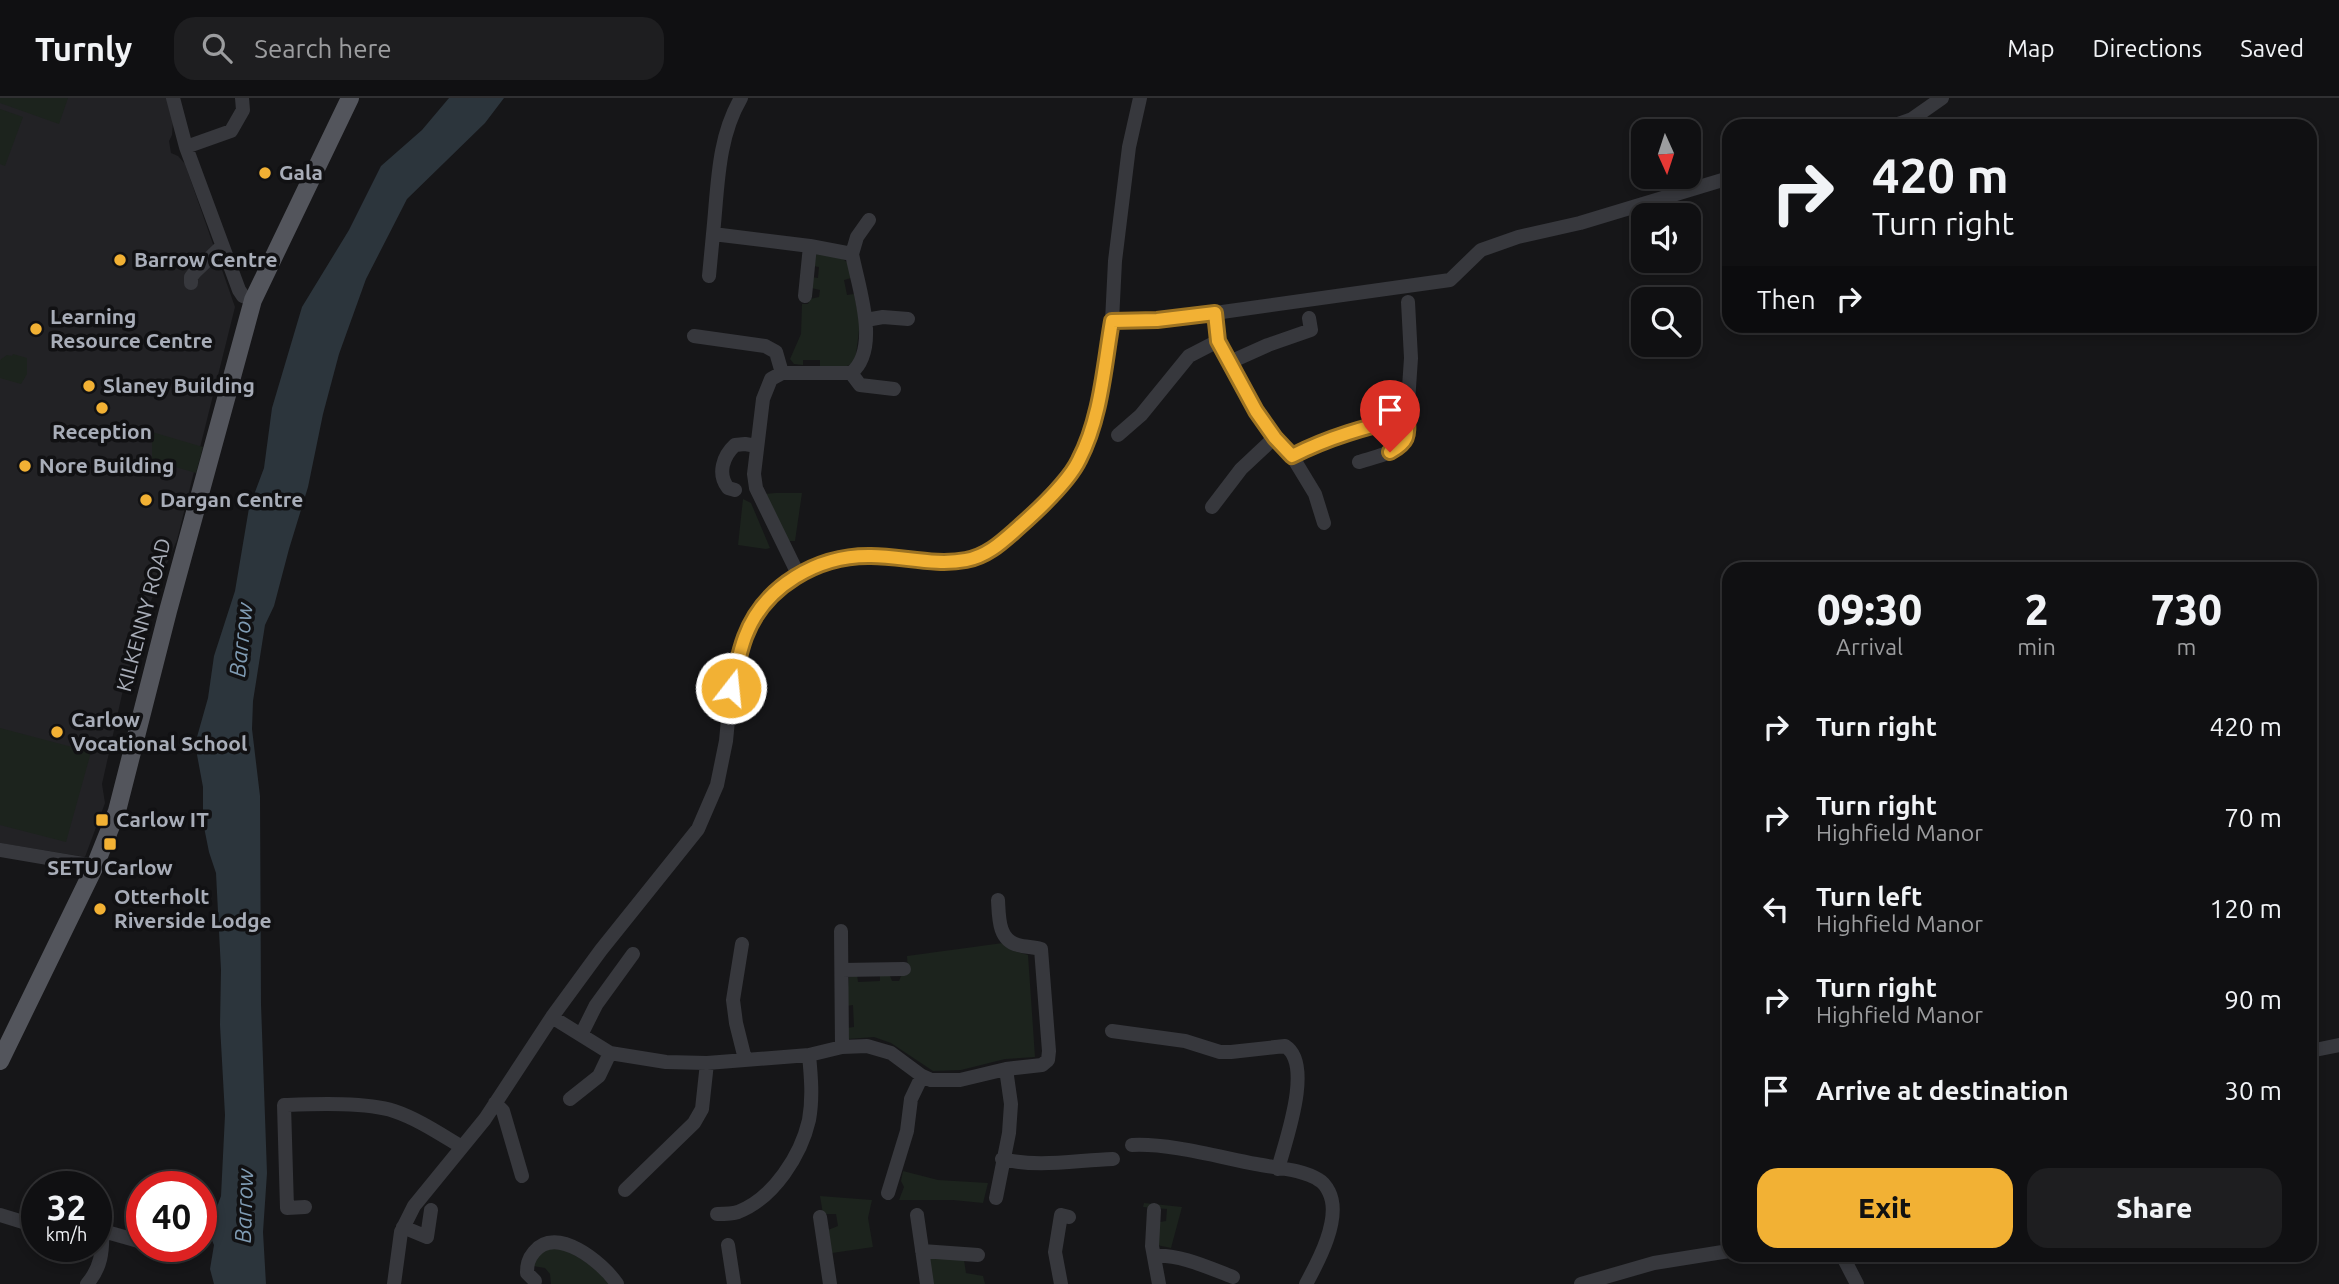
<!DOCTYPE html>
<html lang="en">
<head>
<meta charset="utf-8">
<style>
	:root { --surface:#101012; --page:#1e1e20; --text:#f1f3f6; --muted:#9c9d9f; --line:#303032; --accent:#f2b134 }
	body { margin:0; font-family:Ubuntu,sans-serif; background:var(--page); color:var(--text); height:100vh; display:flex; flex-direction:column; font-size:26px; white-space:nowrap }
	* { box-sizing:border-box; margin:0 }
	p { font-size:23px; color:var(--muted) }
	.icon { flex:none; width:38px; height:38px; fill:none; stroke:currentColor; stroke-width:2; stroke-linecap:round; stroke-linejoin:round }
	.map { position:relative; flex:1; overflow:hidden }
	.sheet { position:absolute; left:1722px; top:464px; width:595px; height:700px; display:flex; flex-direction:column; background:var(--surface); border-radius:21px; box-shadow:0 4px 10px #0003,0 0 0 2px var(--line) }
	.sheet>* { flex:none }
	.hud { position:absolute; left:1722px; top:21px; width:595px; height:214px; border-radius:21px; box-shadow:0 4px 10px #0003,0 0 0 2px var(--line); background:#101012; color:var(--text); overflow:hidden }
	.needle { width:46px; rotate:177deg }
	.fabs { position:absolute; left:1631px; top:21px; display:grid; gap:14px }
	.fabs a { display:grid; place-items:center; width:70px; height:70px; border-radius:14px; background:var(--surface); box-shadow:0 4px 10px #0003,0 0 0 2px var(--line); font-size:35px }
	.speed { position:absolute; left:21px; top:1073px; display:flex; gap:14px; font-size:35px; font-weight:700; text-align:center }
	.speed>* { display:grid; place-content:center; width:91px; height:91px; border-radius:50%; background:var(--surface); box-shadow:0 4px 10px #0003,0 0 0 2px var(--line); line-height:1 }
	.speed small { font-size:18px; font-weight:400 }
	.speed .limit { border:10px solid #d22; background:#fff; color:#111 }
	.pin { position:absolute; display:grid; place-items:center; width:60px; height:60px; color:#fff; margin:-72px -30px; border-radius:50% 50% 50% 0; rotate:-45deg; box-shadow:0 0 7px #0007 }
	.pin .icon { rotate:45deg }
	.me { position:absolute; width:77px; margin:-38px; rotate:16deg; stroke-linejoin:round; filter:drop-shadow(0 0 5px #0008) }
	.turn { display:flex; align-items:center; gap:24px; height:147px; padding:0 35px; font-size:32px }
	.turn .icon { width:91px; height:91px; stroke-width:2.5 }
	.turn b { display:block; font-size:49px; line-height:60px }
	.then { display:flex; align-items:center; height:66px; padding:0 35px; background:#0003; gap:14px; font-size:26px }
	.eta { display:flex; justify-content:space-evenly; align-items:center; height:119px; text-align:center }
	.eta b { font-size:42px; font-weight:800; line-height:49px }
	.button { display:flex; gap:14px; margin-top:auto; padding:14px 35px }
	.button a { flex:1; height:80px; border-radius:21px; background:var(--accent); color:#111; font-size:28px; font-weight:800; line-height:80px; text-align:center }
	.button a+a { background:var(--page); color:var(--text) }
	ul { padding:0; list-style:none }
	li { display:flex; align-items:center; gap:21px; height:91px; padding:0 35px }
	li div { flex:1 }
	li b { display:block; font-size:26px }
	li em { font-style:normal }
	header { display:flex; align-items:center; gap:42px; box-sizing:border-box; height:98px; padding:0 35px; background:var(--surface); border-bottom:2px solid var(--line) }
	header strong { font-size:33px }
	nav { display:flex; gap:38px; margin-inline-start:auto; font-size:24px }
	.search { width:490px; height:63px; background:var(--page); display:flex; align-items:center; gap:18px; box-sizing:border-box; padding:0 24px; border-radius:21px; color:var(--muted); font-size:26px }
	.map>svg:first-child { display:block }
	.built { fill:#222225 }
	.green { fill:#1c231d }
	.water { fill:#2c353c }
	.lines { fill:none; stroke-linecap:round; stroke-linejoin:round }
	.minor { stroke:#37383d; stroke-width:14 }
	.major { stroke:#53555c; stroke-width:18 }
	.route-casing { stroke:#9d7322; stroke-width:18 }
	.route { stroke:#f2b134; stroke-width:12 }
	.poi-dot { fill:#f2b134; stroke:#111113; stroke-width:2.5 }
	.labels { text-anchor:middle; stroke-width:7; stroke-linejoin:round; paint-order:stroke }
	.poi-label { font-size:21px; font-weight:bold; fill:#a8adb8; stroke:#111113; text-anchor:start }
	.street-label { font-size:21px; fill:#a8adb8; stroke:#111113 }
	.water-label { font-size:23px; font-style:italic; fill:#7f9bb3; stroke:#111113 }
</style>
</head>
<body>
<header>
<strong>Turnly</strong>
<div class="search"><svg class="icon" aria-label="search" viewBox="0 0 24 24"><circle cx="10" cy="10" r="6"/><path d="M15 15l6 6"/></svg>Search here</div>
<nav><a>Map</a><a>Directions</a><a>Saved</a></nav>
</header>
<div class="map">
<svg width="2339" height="1186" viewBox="0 0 2339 1186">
	<rect width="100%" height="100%" fill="#161618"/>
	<path class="built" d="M0,0H167L173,23L172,37L169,43L171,55L178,58L185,66L235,209L177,442L148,510L125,583L102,686L105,705L85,759L0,745Z"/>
	<path class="green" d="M0,0H68L59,26L0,5Z
		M0,11L23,19L5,68L0,66Z
		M818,156L840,159L848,165L851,180L844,182L847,197L854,196L860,225L855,264L845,269L820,270V262H803V267L794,266L790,261L801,236L802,206H808L810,201L819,199L820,192L811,190V179L818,180L819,169L813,168L815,157Z
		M13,256L27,260V276L21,286L0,280V262L7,257L12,258Z
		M152,334L203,349L196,375L152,362Z
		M776,395H802L795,443H789L765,396Z
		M743,401L751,405L770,450L766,451L738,447Z
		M0,630L91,654L66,744L0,727Z
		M1003,845L1011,852L1028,857L1035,959L1005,961L961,972L933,973L891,945L874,939L848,941L846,930L854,929L853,907L846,908L849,879L857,876L858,884L880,883V876L890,878L892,883H899L902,876L908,874L907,858Z
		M903,1073L938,1082L988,1085L983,1105L953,1102H899L904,1089L901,1083Z
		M820,1098L872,1102L868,1120L873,1149L832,1155L828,1132L838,1128L836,1116H823Z
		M1144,1105L1182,1109L1171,1150L1157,1147L1160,1124L1166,1123L1167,1111L1143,1109Z
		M557,1149C578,1157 595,1169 610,1186H551L550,1176L545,1170L533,1168C538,1154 543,1151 557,1149Z
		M932,1157L964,1162L966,1175L983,1178L985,1186H931L929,1163Z"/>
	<path class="water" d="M449,0H504L485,25L407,101L366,181L339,256L323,316L308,389L289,451L274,508L265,527L253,603L252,631L260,698L261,906L267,1075L263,1134L266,1186H214L210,1171L214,1147L208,1133L221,1098L225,1017L220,927L221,872L216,775L209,754L203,724V689L195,646L208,600L214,558L235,493L249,410L264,370L272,310L302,209L349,132L381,68L422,32Z"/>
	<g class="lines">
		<path class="minor" d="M173,0L186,49L239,192L243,198L253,202
			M741,0C717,41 718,89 713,136L810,148L852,156C858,188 881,251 851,275H782L771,281L763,301L754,376L756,390L798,476
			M1892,28L1912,21L1942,0
			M186,49L231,33L243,12L242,0
			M852,156L857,139L869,122
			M709,178L713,136
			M191,185V179L195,174L222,148
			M805,198L810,148
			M1215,215L1218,243L1256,313L1274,340L1292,358L1315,396L1324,425
			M866,222L883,219L908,221
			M1112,223L1157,222L1215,215L1450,182L1481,152L1518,139L1580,125L1729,80
			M694,238L765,248L776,254L782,275
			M1230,264L1268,247L1311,232L1309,220
			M851,275L860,287L894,291
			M1118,337L1141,317L1189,258L1218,243
			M1292,358C1331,338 1365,329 1407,319L1411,260L1408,204
			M1359,364C1371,360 1401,354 1406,342C1409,336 1407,326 1407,319
			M735,392L728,390C717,376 723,358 735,347L745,346L757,348
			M1212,409L1241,371L1274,340
			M0,752L95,768
			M841,833L842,949
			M742,846L733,902L736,925L745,961
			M842,872L904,871
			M552,919L610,955L666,964L707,965L809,957L842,949L867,948L891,955L922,978L931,982H960L1006,971L1042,967L1048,962L1049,953L1041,851C1033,849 1025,849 1018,847C998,842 999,819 998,802
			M1112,933L1185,943L1220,954H1231L1285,948C1314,966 1285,1044 1278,1071
			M581,937L596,907L633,856
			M2310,953L2339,947
			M570,1001L599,978L610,955
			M495,1005L503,1013L522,1078
			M1132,1047C1169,1045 1219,1059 1256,1066C1275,1070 1302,1071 1319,1082C1323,1084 1327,1090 1329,1094C1342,1120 1318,1164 1306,1186
			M1002,1061C1038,1070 1077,1062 1113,1061
			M625,1092L694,1025L702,1011L707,965
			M888,1095L907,1033L911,1001L922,978
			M996,1100L1009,1035L1011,1006L1006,971
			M305,1109L287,1110L284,1007C315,1006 366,1004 394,1013C418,1021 440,1036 462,1049
			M1154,1112L1152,1148L1159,1186
			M717,1116C723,1116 732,1116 738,1114C774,1100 801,1057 809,1022C813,1000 811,978 809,957
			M0,1117L23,1124H37
			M917,1117L927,1186
			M820,1119L830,1186
			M403,1129L427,1139L431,1112
			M96,1131L142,1144
			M728,1147L734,1186
			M159,1148H164
			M922,1153L978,1157
			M1842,1157L1857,1186
			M1154,1158C1180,1156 1209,1170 1233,1179
			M535,1183L527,1175C527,1167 528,1161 534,1154C556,1126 603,1165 617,1186
			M87,1186C101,1170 103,1153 102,1133
			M394,1186L401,1134L414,1108L485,1021L552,919L601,852L698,731L717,687L726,643L731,590L745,538L767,501L798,476L833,462L871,458L951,464L968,462L983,456L999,447L1025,423L1052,395L1079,363L1095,321L1112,223L1115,163L1129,49L1140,0
			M1061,1186L1055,1154L1061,1117L1069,1119
			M1581,1186L1654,1165L1729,1153"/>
		<path class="major" d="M0,963L95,768L117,713L168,513L253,202L350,0"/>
	</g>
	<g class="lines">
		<g class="route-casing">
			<path id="route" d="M731,590C736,573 739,555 745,539C764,488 818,457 871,458C902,458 935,468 966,462C988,458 1003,443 1019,429C1037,413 1069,383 1079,362C1101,320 1104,269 1112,223L1157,222L1215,215L1218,243L1256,313L1275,340L1292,358C1329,339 1366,329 1407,319C1408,339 1408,344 1390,354"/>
		</g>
		<use href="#route" class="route"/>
	</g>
	<g class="poi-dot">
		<circle cx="265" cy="75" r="7"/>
		<circle cx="120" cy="162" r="7"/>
		<circle cx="36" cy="231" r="7"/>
		<circle cx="89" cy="288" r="7"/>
		<circle cx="102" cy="310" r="7"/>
		<circle cx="25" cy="368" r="7"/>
		<circle cx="146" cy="402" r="7"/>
		<circle cx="57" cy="634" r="7"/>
		<rect x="95" y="715" width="14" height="14" rx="3.5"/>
		<rect x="103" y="739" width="14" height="14" rx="3.5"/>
		<circle cx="100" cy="811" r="7"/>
	</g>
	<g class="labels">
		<g class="poi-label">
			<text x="279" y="82">Gala</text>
			<text x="134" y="169">Barrow Centre</text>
			<text x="50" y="226">Learning<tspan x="50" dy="24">Resource Centre</tspan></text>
			<text x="103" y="295">Slaney Building</text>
			<text x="102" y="341" text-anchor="middle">Reception</text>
			<text x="39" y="375">Nore Building</text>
			<text x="160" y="409">Dargan Centre</text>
			<text x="71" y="629">Carlow<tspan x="71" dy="24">Vocational School</tspan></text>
			<text x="116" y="729">Carlow IT</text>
			<text x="110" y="777" text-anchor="middle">SETU Carlow</text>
			<text x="114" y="806">Otterholt<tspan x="114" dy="24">Riverside Lodge</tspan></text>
		</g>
		<g class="street-label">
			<text transform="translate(144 517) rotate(-75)" y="7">KILKENNY ROAD</text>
		</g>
		<g class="water-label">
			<text transform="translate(241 542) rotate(-84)" y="8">Barrow</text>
			<text transform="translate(244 1108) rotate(-88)" y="8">Barrow</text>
		</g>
	</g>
</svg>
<div class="fabs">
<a><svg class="needle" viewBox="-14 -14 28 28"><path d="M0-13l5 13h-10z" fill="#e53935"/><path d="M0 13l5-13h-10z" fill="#9c9d9f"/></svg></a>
<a><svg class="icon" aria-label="sound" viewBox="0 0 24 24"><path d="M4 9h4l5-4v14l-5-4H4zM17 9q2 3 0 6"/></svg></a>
<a><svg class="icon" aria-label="search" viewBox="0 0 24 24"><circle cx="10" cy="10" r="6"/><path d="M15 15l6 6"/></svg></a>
</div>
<div class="speed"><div>32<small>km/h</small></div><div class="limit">40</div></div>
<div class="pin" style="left:1390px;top:354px;background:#d93025"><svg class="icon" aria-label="arrive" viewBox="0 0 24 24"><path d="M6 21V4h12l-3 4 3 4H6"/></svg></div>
<svg class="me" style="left:731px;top:590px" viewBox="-20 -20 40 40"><circle r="17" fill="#f2b134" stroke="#fff" stroke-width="3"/><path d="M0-11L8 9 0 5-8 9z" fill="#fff"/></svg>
<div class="hud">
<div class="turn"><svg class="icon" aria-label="right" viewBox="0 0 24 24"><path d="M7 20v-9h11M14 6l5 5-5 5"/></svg><div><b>420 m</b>Turn right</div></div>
<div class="then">Then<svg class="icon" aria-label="right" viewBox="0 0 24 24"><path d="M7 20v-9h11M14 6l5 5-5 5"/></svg></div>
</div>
<section class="sheet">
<div class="eta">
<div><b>09:30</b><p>Arrival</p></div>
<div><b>2</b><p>min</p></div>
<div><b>730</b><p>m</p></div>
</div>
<ul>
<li><svg class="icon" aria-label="right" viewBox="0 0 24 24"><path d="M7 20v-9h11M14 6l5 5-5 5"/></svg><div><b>Turn right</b></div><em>420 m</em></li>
<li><svg class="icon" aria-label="right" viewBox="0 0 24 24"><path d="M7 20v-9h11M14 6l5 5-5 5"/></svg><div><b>Turn right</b><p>Highfield Manor</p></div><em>70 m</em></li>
<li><svg class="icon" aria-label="left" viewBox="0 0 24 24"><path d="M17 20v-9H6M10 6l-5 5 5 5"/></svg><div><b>Turn left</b><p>Highfield Manor</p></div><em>120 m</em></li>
<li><svg class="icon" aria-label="right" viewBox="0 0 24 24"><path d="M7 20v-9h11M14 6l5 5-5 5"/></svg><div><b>Turn right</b><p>Highfield Manor</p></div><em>90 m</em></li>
<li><svg class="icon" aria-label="arrive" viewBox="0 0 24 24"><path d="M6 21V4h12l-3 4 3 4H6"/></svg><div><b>Arrive at destination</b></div><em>30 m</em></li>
</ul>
<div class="button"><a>Exit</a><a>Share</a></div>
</section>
</div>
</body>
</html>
